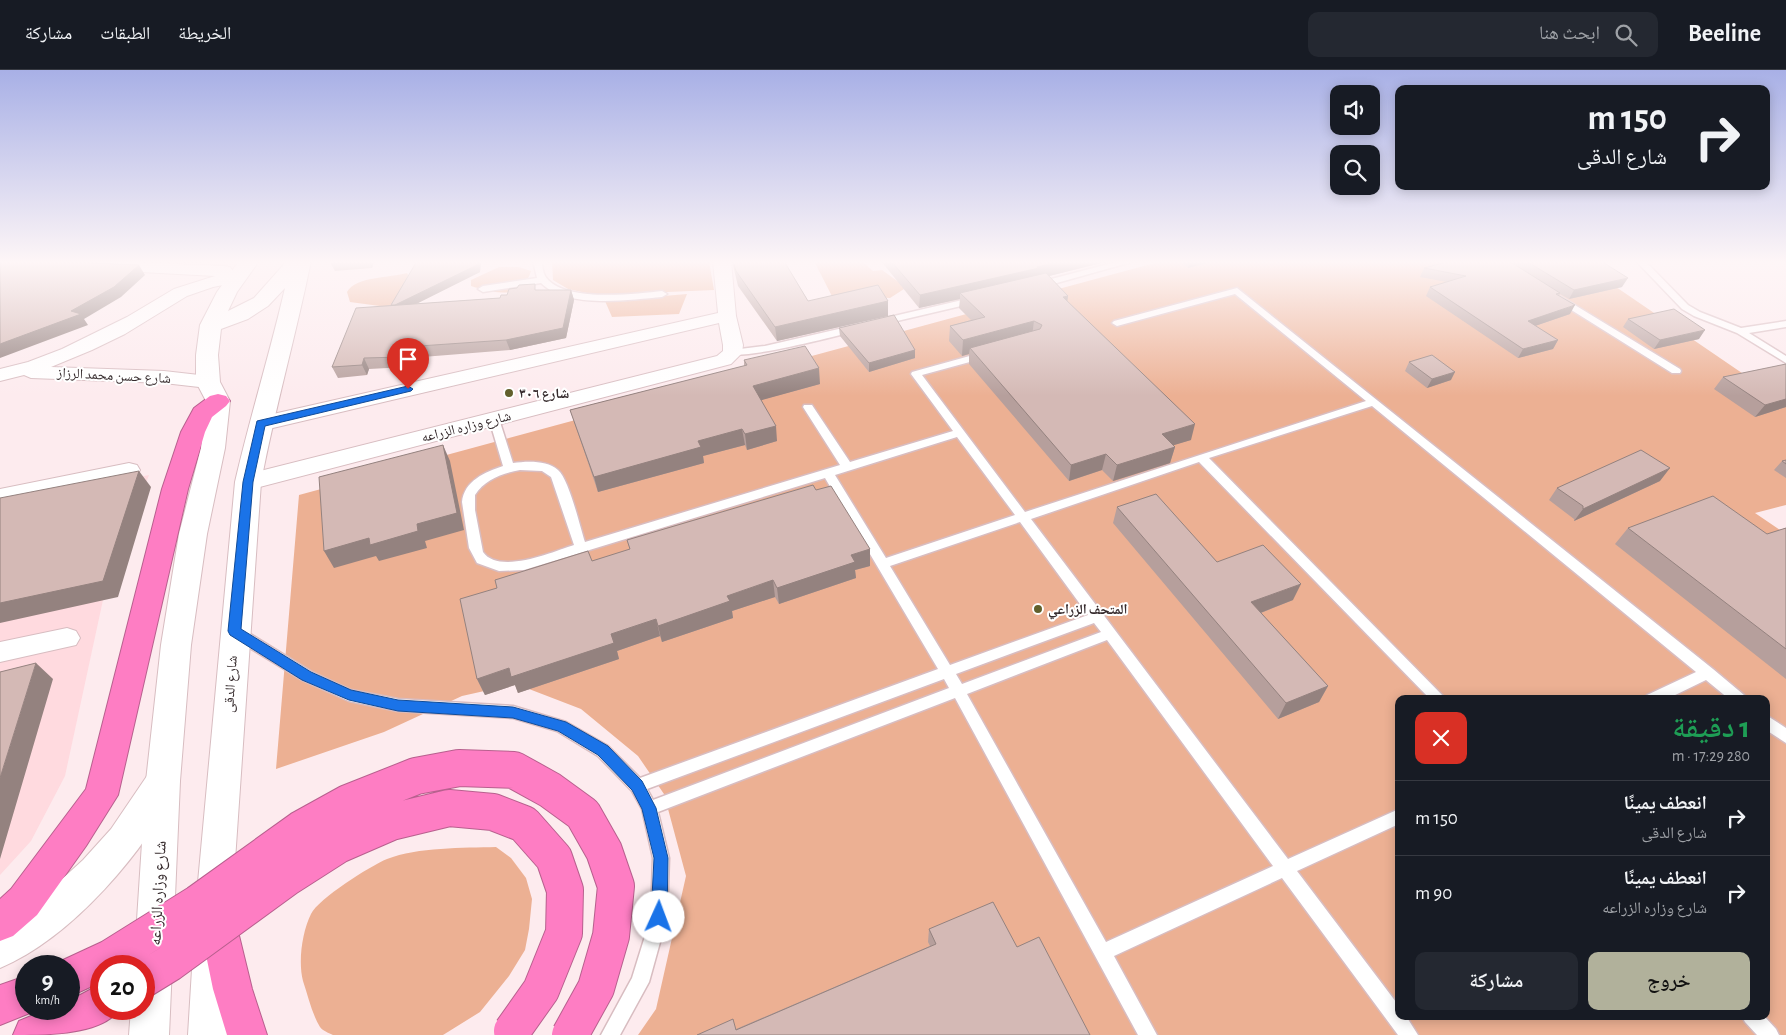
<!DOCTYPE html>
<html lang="ar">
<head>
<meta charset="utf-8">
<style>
	:root { --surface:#171b24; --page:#242831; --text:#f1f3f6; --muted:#9ea1a6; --line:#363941; --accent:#b1b19b }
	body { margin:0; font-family:"Alegreya Sans","Noto Naskh Arabic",sans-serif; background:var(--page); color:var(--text); direction:rtl; height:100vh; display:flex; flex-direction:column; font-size:19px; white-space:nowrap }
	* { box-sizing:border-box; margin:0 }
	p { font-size:16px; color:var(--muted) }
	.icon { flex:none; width:28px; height:28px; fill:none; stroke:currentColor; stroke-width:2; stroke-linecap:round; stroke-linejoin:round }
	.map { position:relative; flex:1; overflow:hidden; direction:ltr }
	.sheet { position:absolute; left:1395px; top:625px; width:375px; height:325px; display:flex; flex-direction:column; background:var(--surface); border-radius:10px; box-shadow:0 2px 12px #0003; direction:rtl }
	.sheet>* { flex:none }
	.hud { position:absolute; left:1395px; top:15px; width:375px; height:105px; border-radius:10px; box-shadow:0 2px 12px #0003; direction:rtl; background:#171b24; color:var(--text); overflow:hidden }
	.buttons { position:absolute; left:1330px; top:15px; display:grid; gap:10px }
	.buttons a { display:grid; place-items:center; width:50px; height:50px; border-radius:10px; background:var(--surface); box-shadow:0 2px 12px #0003; font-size:25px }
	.speed { position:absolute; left:15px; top:885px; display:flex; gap:10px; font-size:25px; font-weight:700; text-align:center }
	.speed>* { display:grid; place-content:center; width:65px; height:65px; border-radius:50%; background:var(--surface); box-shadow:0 2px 12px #0003; line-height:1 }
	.speed small { font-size:12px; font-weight:400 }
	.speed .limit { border:8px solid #d22; background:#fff; color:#111 }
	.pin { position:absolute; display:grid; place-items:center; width:42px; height:42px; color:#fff; margin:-51px -21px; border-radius:50% 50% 50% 0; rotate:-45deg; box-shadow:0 0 5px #0007 }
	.pin .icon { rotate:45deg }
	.me { position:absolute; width:55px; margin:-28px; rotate:2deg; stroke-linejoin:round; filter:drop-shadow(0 0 4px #0008) }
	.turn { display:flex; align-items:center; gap:18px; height:105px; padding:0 20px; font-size:22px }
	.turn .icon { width:65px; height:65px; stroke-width:2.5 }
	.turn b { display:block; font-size:35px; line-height:42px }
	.round { display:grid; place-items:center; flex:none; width:52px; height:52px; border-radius:10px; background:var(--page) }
	.summary { display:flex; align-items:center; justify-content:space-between; height:85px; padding:0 20px }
	h1 { font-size:30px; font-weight:600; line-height:38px; color:#1e9e55 }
	.cta { display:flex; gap:10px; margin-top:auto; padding:10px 20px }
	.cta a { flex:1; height:58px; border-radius:10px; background:var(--accent); color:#111; font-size:20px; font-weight:600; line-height:58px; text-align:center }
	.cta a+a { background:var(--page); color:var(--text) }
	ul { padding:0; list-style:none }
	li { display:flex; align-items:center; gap:15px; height:75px; padding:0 20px; border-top:1px solid var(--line) }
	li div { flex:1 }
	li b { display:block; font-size:19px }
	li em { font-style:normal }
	header { display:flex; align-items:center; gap:30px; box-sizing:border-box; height:70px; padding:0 25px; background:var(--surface); border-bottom:1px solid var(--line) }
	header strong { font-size:24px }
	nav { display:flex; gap:28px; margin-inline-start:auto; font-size:18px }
	.search { width:350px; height:45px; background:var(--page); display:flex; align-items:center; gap:12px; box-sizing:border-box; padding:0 18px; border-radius:10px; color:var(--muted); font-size:19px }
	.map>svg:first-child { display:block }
	.built { fill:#ffdadf }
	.green { fill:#ecb093; fill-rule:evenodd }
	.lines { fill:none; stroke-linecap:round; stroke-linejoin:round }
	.service-casing { stroke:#d8bdc1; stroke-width:3 }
	.minor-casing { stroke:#d8bdc1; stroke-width:2 }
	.tertiary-casing { stroke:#d8bdc1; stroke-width:2 }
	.secondary-casing { stroke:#d8bdc1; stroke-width:2 }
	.motorway-casing { stroke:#b8608e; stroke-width:2 }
	.service { fill:#fff; fill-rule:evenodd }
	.minor { fill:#fff; fill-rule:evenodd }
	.tertiary { fill:#fff; fill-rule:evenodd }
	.secondary { fill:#fff; fill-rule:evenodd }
	.motorway { fill:#fe7dc3; fill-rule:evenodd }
	.motorway-bridge-casing { stroke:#b8608e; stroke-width:38; stroke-linecap:butt }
	.motorway-bridge { stroke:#fe7dc3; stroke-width:36 }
	.wall { fill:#b69f9c }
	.shaded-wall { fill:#94827f }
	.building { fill:#d4b9b5; stroke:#94827f }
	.route { fill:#1a73e8; stroke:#114b97 }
	.poi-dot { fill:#62602c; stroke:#fff; stroke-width:2 }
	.labels { text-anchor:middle; stroke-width:4; stroke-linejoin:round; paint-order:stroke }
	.street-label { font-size:14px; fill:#362b2d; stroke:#fff }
	.poi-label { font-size:14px; font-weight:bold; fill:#362b2d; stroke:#fff; text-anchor:start }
	.near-street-label { font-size:16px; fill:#362b2d; stroke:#fff }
</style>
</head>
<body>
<header>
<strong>Beeline</strong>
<div class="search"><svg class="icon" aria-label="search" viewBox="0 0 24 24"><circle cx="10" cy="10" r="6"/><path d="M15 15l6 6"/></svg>ابحث هنا</div>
<nav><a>الخريطة</a><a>الطبقات</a><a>مشاركة</a></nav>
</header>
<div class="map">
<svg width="1786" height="965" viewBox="0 0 1786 965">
	<rect width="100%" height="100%" fill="#fdebee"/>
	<path class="built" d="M149,405L106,516L65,706L31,771L0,805V437Z"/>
	<path class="green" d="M552,191H709L714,220L596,225L568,219L553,210Z
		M814,191H862L873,201L882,200L903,215L904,219L890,228L873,227L836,234Z
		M1162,191H1578L1786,333V435L1755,443L1786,464V965H638L656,939L686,806L664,724L638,686L581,639L516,614L462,626L384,662L276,699L299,425ZM1399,629H1766V946H1399Z
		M499,197H519L531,201C522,231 494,223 471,216V210Z
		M407,203L410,208L404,227L387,237L350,232L347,222C356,206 390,208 407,203Z
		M687,224L679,244L612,247L605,231Z
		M496,777L511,788L526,808L532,829L529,859L525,880L509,906L480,942L443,965H333C329,963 323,961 320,957C312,944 308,926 303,911C298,892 302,862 311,844C318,829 370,796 387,789C418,777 463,778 496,777Z"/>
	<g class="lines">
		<g class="service-casing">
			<path id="service" d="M533,191H542C542,196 543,202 545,206C562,233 635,224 662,221L667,224L662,227C628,230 567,239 541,213L483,222L478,219L483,216L537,208Z
				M1120,191H1135L1039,218L1034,215L1036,213Z
				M1636,191H1645L1688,235L1700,242L1741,258L1786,251V257L1749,263L1786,286V293L1737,263L1694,246L1682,239Z
				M1237,218L1713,599L1744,625L1746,629H1729L1706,610L1667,629H1645L1647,625L1696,602L1372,336L1209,388L1446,629H1430L1199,392L1031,449L1288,789L1399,739V754L1297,801L1399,936V946H1406L1418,965H1398L1282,808L1114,886L1157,965H1138L955,628L658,742L669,788L667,847L649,912L620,965H601L632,908L651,847L653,788L642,739L632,721L598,686L557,661L513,648L398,641L349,631L302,610L232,567L230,563L232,559L237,558L242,559L312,602L351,620L398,629L513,636L566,652L608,676L640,708L938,599L825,408L524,500L499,501L477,493L469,478L462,432C464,411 485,402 503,396L489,349L490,347H498L499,349L513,393C527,391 547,390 558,400C569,409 580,457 585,472L840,395L803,337L804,335H812L850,392L953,361L911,304L912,302L984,282L989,285L988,287L922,305L1025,442L1366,331L1235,224L1117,256L1112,253L1114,251ZM957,367L1015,445L886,488L835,405ZM520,400L542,401L551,407L574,475C552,482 499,505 483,482L475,440V425C485,409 503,403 520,400ZM1020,452L1088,545L950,595L890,496ZM1094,553L1101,562L962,614L956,604ZM1107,570L1273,796L1106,872L967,624ZM944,609L949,618L653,730L647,719Z
				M1560,226L1680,299L1681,301L1680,303H1672L1557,231V227Z
				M975,227L980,230L978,232L880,255L875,252L877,250Z
				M856,255L861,258L859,260C841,265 737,292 727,283L732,280L765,276Z
				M1766,645L1786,658V673L1766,660Z
				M1742,946H1764L1776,959L1779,965H1757L1745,952Z"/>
		</g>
		<g class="minor-casing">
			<path id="minor" d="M109,191L224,196L230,197L233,201L231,203H244L247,207L244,211L213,217L187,226L125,264L92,280L51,297L164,301L208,306L215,308L218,312L215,316L208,318L164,313L31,308L24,305L0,311V299L28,292L62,279L127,247L174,219L215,206L104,200L101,196L104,192Z
				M713,191H731L736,246L743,275L742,283L731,294L248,420L240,417L237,412L240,407L248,404L717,286L723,281V275L719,253L260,361L253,359L250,354L253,349L260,347L718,243Z
				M129,393L137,395L140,400L137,405L0,435V419Z
				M67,558L76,561L80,568L76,575L0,592V572Z"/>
		</g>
		<g class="tertiary-casing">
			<path id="tertiary" d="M163,696L175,700L180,711C147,780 72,868 0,898V858L38,831L83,790L111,759L151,700Z"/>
		</g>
		<g class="secondary-casing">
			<path id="secondary" d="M239,191H259L237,222L228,241L254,228L287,191H311C296,265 275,338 261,412L232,834L228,965H188L196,834L235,412C250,347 270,283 285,218L268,236L248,249L221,259L218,285L220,312L230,331L225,378L207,464L191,575L180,711L169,965H129L131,939H144V896H134L146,711L161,575L179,464L201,378L206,331L196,312V285L200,255L217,222Z"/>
		</g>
		<g class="motorway-casing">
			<path id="motorway" d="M218,324L226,326L230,331L226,336L212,347L205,362L188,419L118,725L86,776L37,845L13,866L0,871V829L11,819L86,719L162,419L181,362L194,338L210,326Z
				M215,823L228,828L233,841L252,919L267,965H227L213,919L197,841L202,828Z
				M26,906V939H40L0,955V915Z
				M101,914V939H119C104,965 44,965 13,965L19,951L48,939H69V931Z"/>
		</g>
		<use href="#service" class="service"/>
		<use href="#minor" class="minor"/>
		<use href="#tertiary" class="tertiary"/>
		<use href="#secondary" class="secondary"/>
		<use href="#motorway" class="motorway"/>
		<g class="motorway-bridge-casing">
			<path id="motorway-bridge" d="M69,907L110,888L198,833L301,759L348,733L416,706L459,698L514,700L550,720L583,744L604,781L616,816L611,866L596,918L570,965
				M144,909L170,893L288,807L338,775L391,752L449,738L493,742L524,754L554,788L565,820L564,863L541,920L512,961"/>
		</g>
		<use href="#motorway-bridge" class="motorway-bridge"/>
	</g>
	<path class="wall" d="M152,191H202L200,193Z
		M332,191H374L372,198L335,201L331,194Z
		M417,191H481L480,202L416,234L500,228L507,225L536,220H571L574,230L566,268L510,280L410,288L406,297L369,299L367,305L338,308L332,297L391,235Z
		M732,191H784L808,231H888V246L777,271L738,216Z
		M881,191H1109L1049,206L1068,226L1067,231L1191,370L1173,375L1175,377L1170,393L1113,411L1102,400L1069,411L969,294V284L962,286L949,271L950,256L971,250L959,238L960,229L919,238Z
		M1180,191H1214L1188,198Z
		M1451,191H1601L1622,217L1569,229L1560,224L1559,226L1570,244L1535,256L1558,270L1553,279L1518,288L1426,226L1430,217L1447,212L1420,207L1424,198Z
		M1628,249L1699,269L1654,279L1623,257Z
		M839,258L915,280V288L869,302L840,266Z
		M744,290L820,314L761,330L777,371L747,380L745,375L703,386L704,393L598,422L570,340L744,296Z
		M1409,292L1451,310L1427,318L1405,301Z
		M1786,294V337L1755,347L1714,319L1723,307Z
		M1786,390V408L1774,400L1782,391Z
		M1660,411L1574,451V449L1549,430L1557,418Z
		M816,420L870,479V496L855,500L856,508L779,534L775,527L732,541L733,548L662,572L660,566L617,581L619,589L518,623L515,615L485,625L477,609L592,491L630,480L627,470Z
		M1117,437L1217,492L1293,530L1261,543L1328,616L1319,632L1278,649L1113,453Z
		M1628,458L1767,464L1786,458V609L1615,474Z
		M929,859L1017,877L1090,965H697L736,959L930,876L928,872Z"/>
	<path class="shaded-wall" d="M369,191H374L372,198Z
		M478,191H481L480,202L394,245L390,237Z
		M1061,191H1109L1037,209L960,223V229L919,238L920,225Z
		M1190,191H1214L1188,198Z
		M139,195L145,205L121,227L84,249L88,255L0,288V274Z
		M1628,208L1622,217L1569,229L1574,220Z
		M571,220L574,230L566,268L510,280L506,270Z
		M1068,226L1066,241L1063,227Z
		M888,231V246L777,271L775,257Z
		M1575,235L1570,244L1523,260L1528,251Z
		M1034,251L1032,266L970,278L969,284L962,286L963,270Z
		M1705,260L1699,269L1654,279L1660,270Z
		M1558,270L1553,279L1518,288L1523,279Z
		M405,277L410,288L406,297L401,287Z
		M915,280V288L869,302V293Z
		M364,288L369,299L367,305L362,295Z
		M819,298L820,314L755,332L753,316Z
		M1455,302L1451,310L1427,318L1432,309Z
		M1786,329V337L1755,347L1765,335Z
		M1195,354L1191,370L1158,380L1162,364Z
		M776,356L777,371L747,380L745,364Z
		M742,359L745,375L703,386L704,393L598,422L594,407L698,371Z
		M443,375L450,391L464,460L425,471L427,478L379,491L376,486L334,498L324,481Z
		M1175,377L1170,393L1113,411L1117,395Z
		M1106,384L1102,400L1069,411L1071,395Z
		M1670,398L1660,411L1574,451L1583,439Z
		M139,401L151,417L118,527L0,553V533Z
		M870,479V496L855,500L856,508L779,534L777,518L851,485Z
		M773,510L775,527L732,541L733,548L662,572L658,556L727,526Z
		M1301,514L1293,530L1245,549L1251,532Z
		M656,549L660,566L617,581L619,589L518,623L515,615L485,625L477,609Z
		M36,593L53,609L0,789V708Z
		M1328,616L1319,632L1278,649L1286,633Z"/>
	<path class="building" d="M0,191H51L139,195L114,217L71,241L81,244L0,274Z
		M332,191H360L331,194Z
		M417,191H478L477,195L395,235H391Z
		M733,191H784L808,231L878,215L888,231L775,257L736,201Z
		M891,191H1061L1037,197L1039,198L920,225Z
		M1451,191H1509L1560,223L1556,224L1575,235L1528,251L1558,270L1523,279L1430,217L1466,206L1424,198Z
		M1526,191H1601L1628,208L1574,220Z
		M1046,203L1068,226L1063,227L1195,354L1162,364L1175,377L1117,395L1106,384L1071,395L970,278L1040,259L1042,255L1034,251L963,270L950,256L985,247L960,223Z
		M535,214V220H571L563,258L506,270L405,277L401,287L364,288L362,295L332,297L356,238L500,228L501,225H507L509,219L517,218L519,215Z
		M1674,239L1705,260L1660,270L1628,249Z
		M894,245L915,280L869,293L839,258Z
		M805,276L819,298L753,316L776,356L745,364L742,359L698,371L701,377L594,407L570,340L747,295L744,290Z
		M1432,285L1455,302L1432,309L1409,292Z
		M1786,294V329L1765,335L1723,307Z
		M443,375L457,443L417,454L418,461L370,475L369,468L324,481L319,407Z
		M1641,380L1670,398L1583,439V436L1557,418Z
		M1786,390V394L1782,391Z
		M139,401L103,511L0,533V428Z
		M813,415L816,420L831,416L870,479L851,485L855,492L777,518L773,510L727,526L730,531L658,556L656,549L611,564L614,573L511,607L509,598L477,609L460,529L497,518L495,510L588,481L592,491L630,479L627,470Z
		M1156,424L1217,492L1263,475L1301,514L1251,532L1328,616L1286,633L1117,437Z
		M1713,426L1767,464L1786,458V579L1628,458Z
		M36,593L0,708V602Z
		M993,832L1017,877L1039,867L1090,965H697L733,949L736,960L936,874L929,859Z"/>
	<linearGradient id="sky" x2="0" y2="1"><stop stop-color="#a8b0e6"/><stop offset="0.59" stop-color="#fef6f7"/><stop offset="1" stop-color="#fef6f7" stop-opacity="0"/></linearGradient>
	<rect width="1786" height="326" fill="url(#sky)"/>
	<path class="route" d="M408,316L413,319L411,321L265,356L253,412L241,559L311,602L351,620L398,630L513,637L566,652L608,676L642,711L656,738L668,788L667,847L664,853L659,855L654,853L651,847L654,788L642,739L632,720L598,685L558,661L513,648L398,641L349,630L302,610L230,565L228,561L243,412L257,351Z"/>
	<g class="poi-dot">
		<circle cx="509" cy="323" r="5"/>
		<circle cx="1038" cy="539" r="5"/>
	</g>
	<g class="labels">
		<g class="street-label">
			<text transform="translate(114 305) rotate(3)" y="5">شارع حسن محمد الرزاز</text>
			<text transform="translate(466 356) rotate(-14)" y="5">شارع وزاره الزراعه</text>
			<text transform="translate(230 614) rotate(-86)" y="5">شارع الدقى</text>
		</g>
		<g class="poi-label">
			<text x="519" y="328">شارع ٣٠٦</text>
			<text x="1048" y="544">المتحف الزراعي</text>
		</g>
		<g class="near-street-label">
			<text transform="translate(157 823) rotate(-87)" y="6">شارع وزاره الزراعه</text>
		</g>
	</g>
</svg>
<div class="buttons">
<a><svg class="icon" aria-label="sound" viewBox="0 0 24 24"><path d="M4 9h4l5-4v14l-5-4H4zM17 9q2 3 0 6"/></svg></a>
<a><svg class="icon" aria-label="search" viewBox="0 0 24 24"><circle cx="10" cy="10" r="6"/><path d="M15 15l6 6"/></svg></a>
</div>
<div class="speed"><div>9<small>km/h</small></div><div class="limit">20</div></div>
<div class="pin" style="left:408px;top:319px;background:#d93025"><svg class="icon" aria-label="arrive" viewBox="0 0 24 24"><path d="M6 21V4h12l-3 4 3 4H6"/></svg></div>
<svg class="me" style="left:659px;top:847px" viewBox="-20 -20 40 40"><circle r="19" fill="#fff"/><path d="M0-13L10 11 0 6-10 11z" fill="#1a73e8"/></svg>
<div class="hud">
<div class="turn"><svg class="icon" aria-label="right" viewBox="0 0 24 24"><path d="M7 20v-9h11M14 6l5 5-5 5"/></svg><div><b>150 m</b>شارع الدقى</div></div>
</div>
<section class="sheet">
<div class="summary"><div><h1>1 دقيقة</h1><p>280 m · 17:29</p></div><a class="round" style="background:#d93025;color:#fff"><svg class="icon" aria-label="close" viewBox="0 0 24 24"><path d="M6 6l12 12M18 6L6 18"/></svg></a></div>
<ul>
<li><svg class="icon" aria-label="right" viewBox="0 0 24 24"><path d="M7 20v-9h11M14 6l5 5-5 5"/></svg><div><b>انعطف يمينًا</b><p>شارع الدقى</p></div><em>150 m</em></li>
<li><svg class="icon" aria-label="right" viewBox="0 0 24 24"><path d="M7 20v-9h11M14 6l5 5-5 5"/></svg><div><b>انعطف يمينًا</b><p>شارع وزاره الزراعه</p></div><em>90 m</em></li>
</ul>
<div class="cta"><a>خروج</a><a>مشاركة</a></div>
</section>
</div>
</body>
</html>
